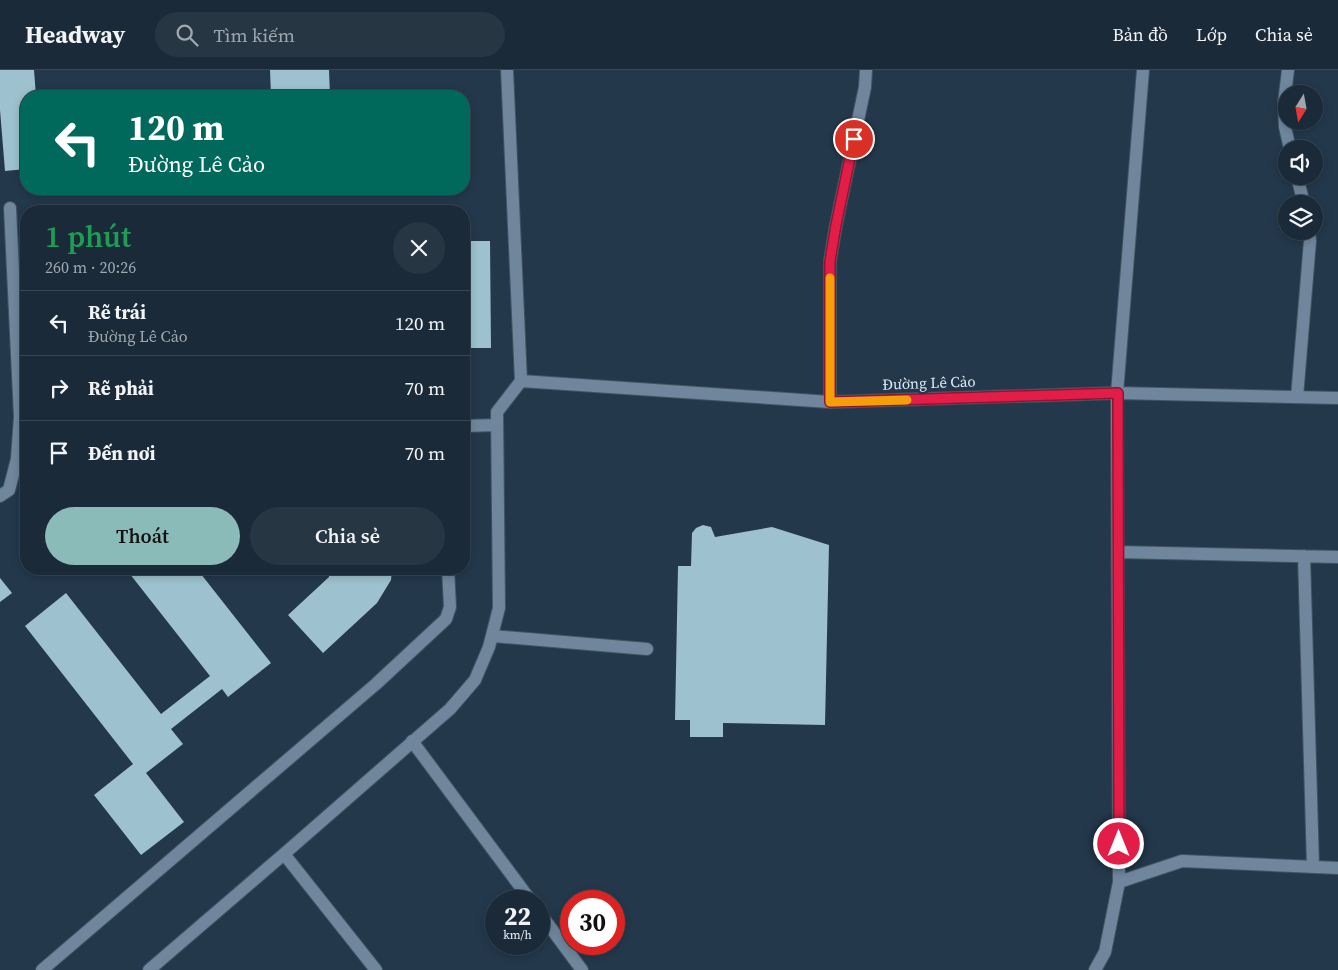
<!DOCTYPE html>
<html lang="vi">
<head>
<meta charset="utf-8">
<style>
	:root { --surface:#1a2a38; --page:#273643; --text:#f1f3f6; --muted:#9fa7ae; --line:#384653; --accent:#8bbbb9 }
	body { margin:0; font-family:"Source Serif 4",serif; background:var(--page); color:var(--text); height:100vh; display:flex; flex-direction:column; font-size:19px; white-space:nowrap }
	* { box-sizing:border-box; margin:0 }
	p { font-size:16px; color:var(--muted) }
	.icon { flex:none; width:28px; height:28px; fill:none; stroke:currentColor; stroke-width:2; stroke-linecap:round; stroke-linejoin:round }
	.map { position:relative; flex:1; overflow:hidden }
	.sheet { position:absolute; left:20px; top:135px; width:450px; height:370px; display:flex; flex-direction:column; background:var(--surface); border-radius:20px; box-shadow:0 2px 8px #0003,0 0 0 1px var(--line) }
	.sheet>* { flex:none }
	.guide { position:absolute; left:20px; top:20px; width:450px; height:105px; border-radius:20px; box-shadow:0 2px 8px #0003,0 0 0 1px var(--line); background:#00695c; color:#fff; overflow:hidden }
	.needle { width:32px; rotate:191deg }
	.buttons { position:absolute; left:1278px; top:15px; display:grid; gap:10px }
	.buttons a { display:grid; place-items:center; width:45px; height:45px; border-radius:50%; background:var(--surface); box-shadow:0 2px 8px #0003,0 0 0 1px var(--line); font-size:25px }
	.speed { position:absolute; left:485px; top:820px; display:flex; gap:10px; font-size:25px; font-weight:700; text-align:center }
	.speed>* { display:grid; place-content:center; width:65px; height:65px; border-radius:50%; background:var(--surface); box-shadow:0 2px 8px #0003,0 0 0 1px var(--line); line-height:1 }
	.speed small { font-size:12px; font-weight:400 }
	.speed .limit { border:8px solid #d22; background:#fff; color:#111 }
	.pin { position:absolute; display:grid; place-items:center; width:42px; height:42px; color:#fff; margin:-21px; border:2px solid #fff; border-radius:50%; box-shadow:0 1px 5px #0007 }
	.me { position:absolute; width:55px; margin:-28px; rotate:0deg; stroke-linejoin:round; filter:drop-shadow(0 0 4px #0008) }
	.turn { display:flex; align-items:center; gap:18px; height:105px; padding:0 25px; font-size:22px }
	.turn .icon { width:65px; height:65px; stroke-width:2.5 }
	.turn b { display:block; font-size:35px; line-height:42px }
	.round { display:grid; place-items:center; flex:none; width:52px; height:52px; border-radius:26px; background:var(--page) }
	.head { display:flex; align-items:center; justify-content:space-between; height:85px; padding:0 25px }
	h1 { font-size:30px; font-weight:600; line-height:38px; color:#1e9e55 }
	.action { display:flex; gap:10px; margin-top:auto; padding:10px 25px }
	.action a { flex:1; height:58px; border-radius:30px; background:var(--accent); color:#111; font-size:20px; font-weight:600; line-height:58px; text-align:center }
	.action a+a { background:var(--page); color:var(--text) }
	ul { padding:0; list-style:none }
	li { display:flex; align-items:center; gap:15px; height:65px; padding:0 25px; border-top:1px solid var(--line) }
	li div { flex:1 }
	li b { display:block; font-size:19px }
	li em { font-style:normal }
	header { display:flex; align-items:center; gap:30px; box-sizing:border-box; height:70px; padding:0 25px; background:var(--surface); border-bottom:1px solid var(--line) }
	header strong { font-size:24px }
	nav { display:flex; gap:28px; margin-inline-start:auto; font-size:18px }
	.search { width:350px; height:45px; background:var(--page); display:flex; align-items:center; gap:12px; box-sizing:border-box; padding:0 18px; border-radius:28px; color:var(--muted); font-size:19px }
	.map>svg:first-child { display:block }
	.building { fill:#9dc1ce }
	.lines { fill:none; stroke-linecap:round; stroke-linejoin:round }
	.minor-casing { stroke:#415464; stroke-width:14 }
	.minor { stroke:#6f869c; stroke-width:12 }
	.route-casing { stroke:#92132f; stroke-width:12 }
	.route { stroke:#e11d48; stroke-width:9 }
	.slow { stroke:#f59e0b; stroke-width:9 }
	.labels { text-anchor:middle; stroke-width:5; stroke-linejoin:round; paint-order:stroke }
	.street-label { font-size:15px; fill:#dce9f5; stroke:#23384b }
</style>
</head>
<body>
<header>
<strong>Headway</strong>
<div class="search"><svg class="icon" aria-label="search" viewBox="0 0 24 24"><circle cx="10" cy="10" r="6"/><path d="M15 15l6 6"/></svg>Tìm kiếm</div>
<nav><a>Bản đồ</a><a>Lớp</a><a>Chia sẻ</a></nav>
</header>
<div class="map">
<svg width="1338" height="900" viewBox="0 0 1338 900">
	<rect width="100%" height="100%" fill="#23384b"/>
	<path class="building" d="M0,0H34L36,26H26V99L5,101L0,40Z
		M270,0H329L330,26H271Z
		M447,22L448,26H375V25Z
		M402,135V141H282V140Z
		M464,171H490L491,278H464Z
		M703,455L711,457L715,467L772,457L829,475L825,655L723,653V667H690V650H675L678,496H691L692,463L696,458Z
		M126,499H197L271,593L228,627L222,619L171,659L183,674L146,703L184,752L141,785L94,725L133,694L25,556L66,523L161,644L210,606Z
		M329,499H392L391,510L377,533L323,583L288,545L329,507Z
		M0,508L12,523L0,532Z"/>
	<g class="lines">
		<g class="minor-casing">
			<path id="minor" d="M1288,0L1284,33L1285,57L1290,79
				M1297,106L1304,134
				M521,311L830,332L1117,323L1338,328
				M1297,327L1310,171L1309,161
				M830,332V191L836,155L865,17L866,0
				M464,356L497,355
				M0,426L9,420L17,389L20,347L10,138
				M1118,482L1338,487
				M1304,486L1313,796
				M492,566L647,579
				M412,671L531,831
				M284,784L376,900
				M1119,812L1117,323L1143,0
				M539,842L582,900
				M42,900L376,614L446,549L450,537L448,499
				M149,900L284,784L450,639L475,610L489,577L499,538L497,342L521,311L507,0
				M1095,900L1105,882L1119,812L1182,791L1338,798"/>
		</g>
		<use href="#minor" class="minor"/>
	</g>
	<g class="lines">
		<g class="route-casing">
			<path id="route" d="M854,69L836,155L830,191V332L1118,323L1119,774"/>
		</g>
		<use href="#route" class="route"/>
		<path class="slow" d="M830,208V332L907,330"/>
	</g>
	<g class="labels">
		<g class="street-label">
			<text transform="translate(929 313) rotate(-2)" y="5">Đường Lê Cảo</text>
		</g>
	</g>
</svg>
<div class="buttons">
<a><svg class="needle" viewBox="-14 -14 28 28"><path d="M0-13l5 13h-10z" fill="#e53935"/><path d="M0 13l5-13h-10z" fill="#9fa7ae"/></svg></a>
<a><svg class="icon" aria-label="sound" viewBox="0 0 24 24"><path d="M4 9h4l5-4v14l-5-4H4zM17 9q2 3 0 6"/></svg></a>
<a><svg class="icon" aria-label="layers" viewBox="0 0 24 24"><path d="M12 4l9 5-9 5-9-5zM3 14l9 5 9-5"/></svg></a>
</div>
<div class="speed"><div>22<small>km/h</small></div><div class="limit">30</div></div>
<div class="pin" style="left:854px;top:69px;background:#d93025"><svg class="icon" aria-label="arrive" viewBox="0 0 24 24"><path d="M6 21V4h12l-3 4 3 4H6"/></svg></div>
<svg class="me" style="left:1119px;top:774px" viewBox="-20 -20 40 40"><circle r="17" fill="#e11d48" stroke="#fff" stroke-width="3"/><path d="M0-11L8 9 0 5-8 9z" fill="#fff"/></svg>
<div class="guide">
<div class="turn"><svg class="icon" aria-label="left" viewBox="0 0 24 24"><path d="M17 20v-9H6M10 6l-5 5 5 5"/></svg><div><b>120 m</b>Đường Lê Cảo</div></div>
</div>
<section class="sheet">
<div class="head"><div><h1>1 phút</h1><p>260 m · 20:26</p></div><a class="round"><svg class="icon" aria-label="close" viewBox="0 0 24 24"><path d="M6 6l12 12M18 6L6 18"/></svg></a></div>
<ul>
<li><svg class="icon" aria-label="left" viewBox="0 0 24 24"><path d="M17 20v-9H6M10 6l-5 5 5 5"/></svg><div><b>Rẽ trái</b><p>Đường Lê Cảo</p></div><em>120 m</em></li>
<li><svg class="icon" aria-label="right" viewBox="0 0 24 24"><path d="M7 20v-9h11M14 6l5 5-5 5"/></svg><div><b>Rẽ phải</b></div><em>70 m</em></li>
<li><svg class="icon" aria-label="arrive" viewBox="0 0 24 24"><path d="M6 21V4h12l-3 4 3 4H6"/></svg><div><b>Đến nơi</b></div><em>70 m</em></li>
</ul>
<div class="action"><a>Thoát</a><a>Chia sẻ</a></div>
</section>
</div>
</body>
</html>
